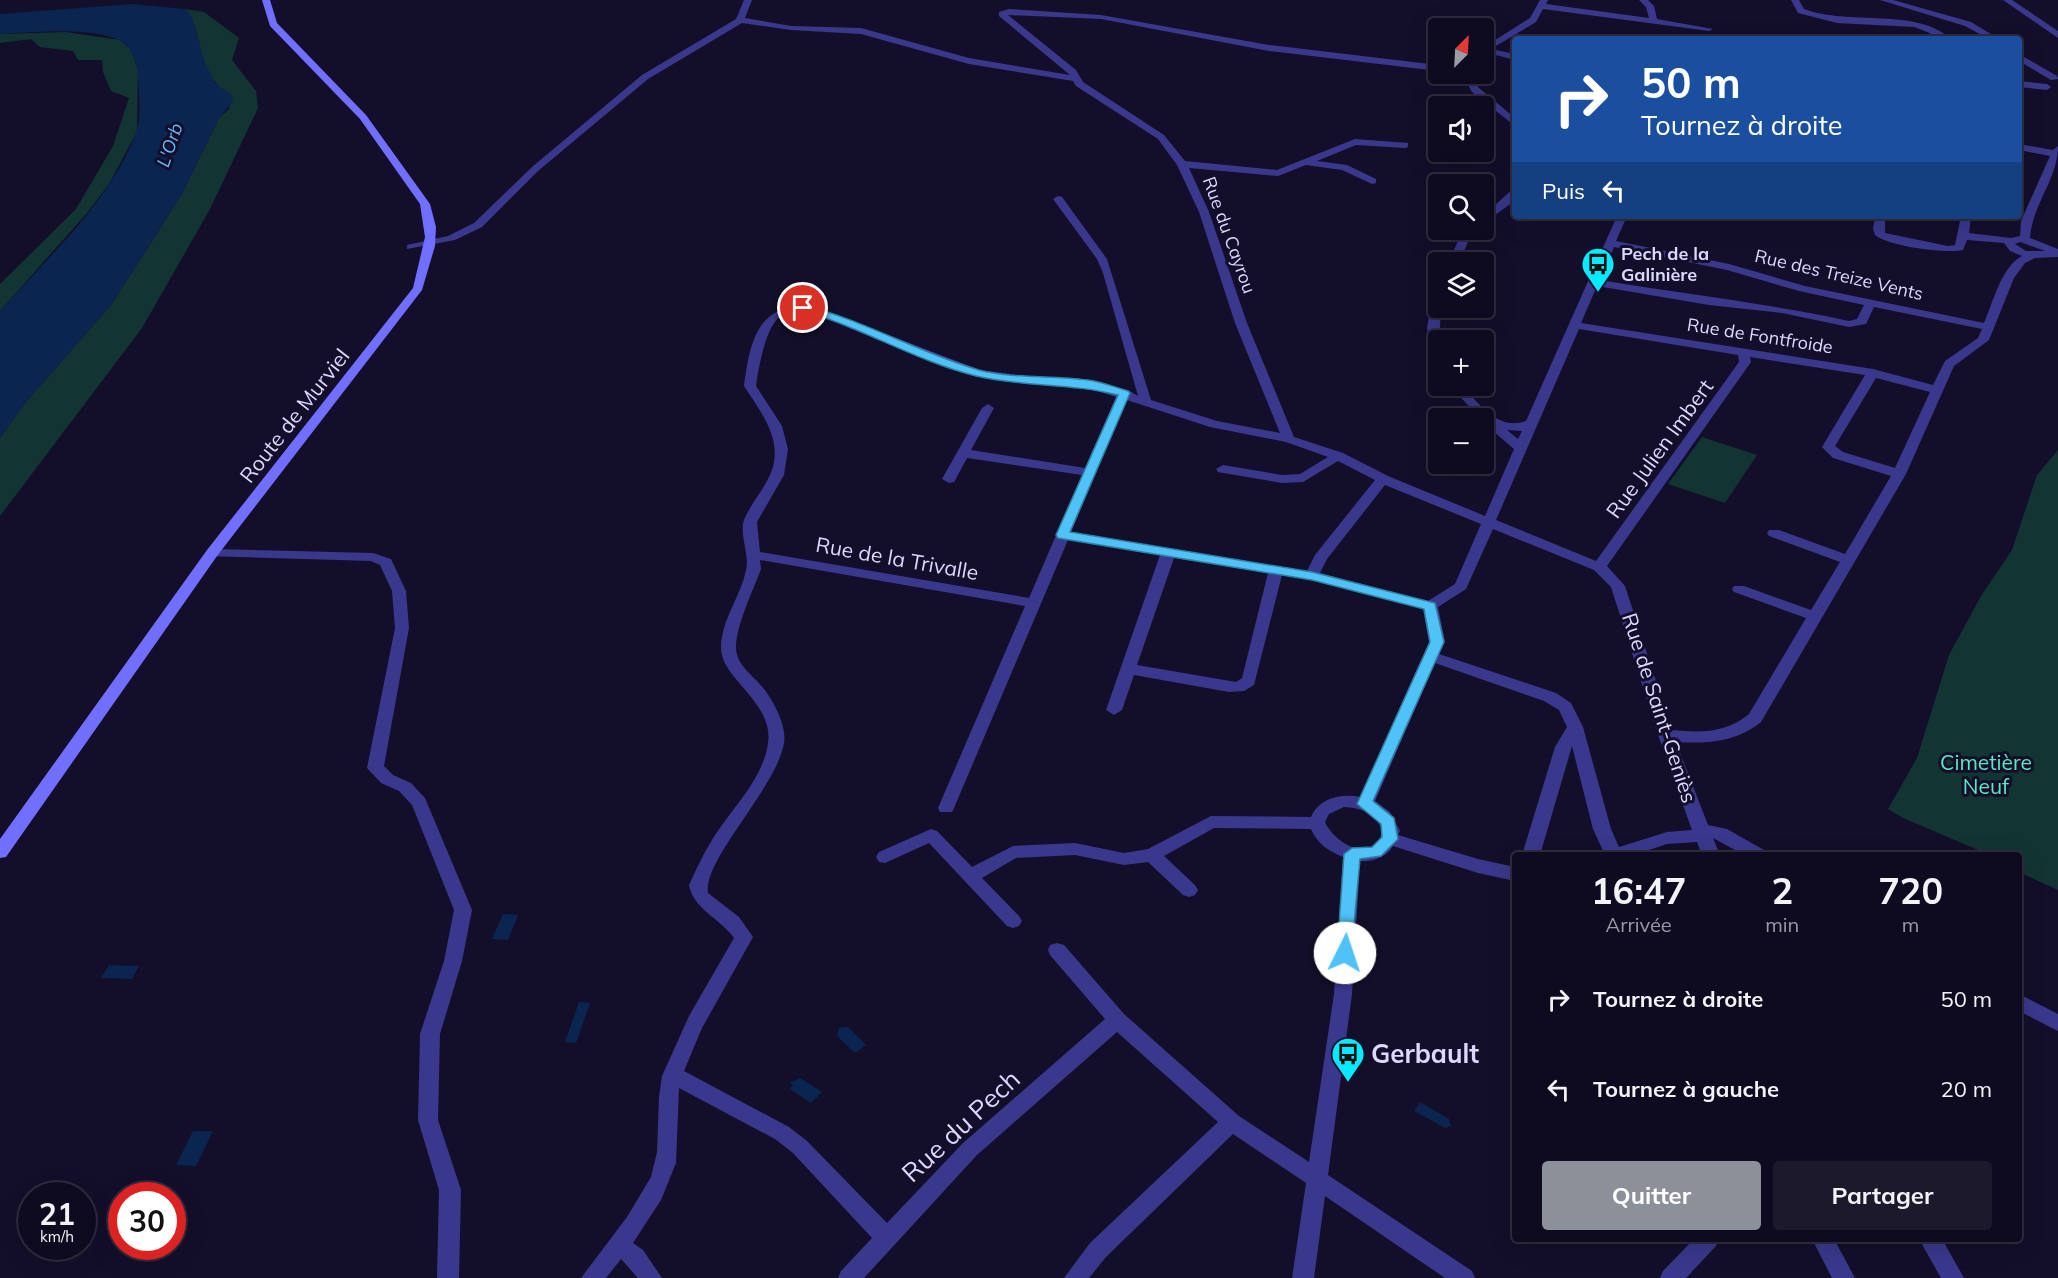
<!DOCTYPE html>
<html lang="fr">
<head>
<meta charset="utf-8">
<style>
	:root { --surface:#0e0b20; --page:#1c192d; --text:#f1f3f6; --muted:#9b9ba5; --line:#2e2b3e; --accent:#8c9099 }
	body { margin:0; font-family:Mulish,sans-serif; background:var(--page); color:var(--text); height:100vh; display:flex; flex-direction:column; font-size:22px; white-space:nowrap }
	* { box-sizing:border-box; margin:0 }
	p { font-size:20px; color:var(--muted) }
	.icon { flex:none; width:33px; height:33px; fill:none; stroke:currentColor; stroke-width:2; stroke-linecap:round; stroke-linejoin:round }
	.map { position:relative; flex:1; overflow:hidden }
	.side { position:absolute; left:1512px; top:852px; width:510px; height:390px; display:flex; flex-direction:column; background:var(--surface); border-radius:6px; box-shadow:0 6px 24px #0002,0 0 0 2px var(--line) }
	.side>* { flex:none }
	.banner { position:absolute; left:1512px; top:36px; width:510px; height:183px; border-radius:6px; box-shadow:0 6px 24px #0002,0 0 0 2px var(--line); background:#1a4fa0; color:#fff; overflow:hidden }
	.needle { width:39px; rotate:24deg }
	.buttons { position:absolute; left:1428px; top:18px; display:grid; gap:12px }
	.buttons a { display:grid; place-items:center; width:66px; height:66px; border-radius:6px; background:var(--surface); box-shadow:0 6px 24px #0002,0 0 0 2px var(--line); font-size:30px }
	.speed { position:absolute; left:18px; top:1182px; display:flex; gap:12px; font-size:30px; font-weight:700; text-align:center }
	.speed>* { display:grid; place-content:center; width:78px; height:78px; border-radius:50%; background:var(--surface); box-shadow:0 6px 24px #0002,0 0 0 2px var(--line); line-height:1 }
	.speed small { font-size:15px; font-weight:400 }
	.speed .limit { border:9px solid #d22; background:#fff; color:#111 }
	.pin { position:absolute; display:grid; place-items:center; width:51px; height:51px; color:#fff; margin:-26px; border:3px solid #fff; border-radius:50%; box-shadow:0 2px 6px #0007 }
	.me { position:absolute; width:66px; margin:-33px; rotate:4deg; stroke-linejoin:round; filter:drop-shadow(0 0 4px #0008) }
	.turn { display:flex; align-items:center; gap:21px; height:126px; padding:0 30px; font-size:27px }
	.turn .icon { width:78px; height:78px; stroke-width:2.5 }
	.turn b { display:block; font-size:42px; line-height:51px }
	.then { display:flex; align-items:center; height:57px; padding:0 30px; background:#0003; gap:12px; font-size:22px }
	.eta { display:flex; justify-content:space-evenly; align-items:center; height:102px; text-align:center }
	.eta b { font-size:36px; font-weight:700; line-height:42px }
	.primary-button { display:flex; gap:12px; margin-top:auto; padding:12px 30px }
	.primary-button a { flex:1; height:69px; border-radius:6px; background:var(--accent); color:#fff; font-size:24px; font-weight:700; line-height:69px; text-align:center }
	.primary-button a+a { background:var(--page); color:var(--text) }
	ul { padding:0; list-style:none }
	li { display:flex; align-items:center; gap:18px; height:90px; padding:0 30px }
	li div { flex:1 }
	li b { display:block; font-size:22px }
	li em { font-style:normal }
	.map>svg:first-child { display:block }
	.green { fill:#123533 }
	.water { fill:#0a254f }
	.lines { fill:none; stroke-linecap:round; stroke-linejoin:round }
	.minor { fill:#39388c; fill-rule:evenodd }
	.secondary { fill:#706fff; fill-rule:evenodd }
	.route { fill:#4fc3f7; stroke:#337fa1; stroke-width:1.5 }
	.labels { text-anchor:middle; stroke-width:6; stroke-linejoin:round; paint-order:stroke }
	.far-water-label { font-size:18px; font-style:italic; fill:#66bcff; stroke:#130f2a }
	.far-street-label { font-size:18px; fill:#dcd8ff; stroke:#130f2a }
	.far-poi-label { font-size:18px; font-weight:bold; fill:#dcd8ff; stroke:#130f2a; text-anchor:start }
	.street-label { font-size:21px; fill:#dcd8ff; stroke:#130f2a }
	.park-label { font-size:21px; fill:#5de7c1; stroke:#130f2a }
	.near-poi-label { font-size:26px; font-weight:bold; fill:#dcd8ff; stroke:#130f2a; text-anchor:start }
	.near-street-label { font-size:26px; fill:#dcd8ff; stroke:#130f2a }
</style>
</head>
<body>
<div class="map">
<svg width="2058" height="1278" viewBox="0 0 2058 1278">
	<rect width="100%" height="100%" fill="#130f2a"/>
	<path class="green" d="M185,9L204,12L239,38L232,60L256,91L258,108L210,209L142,328L0,516V438L25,403L111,305L182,194L219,118L229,109L231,95C226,91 220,88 216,83C196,63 203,28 185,9Z
		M66,32L120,40L131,50L138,70L137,132L109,184L87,213L0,311V284L76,209L113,146L129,98L111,91L103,72L102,60H78L73,51L40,47L31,39L0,43V34Z
		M1702,437L1757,455L1725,503L1668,484Z
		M2058,450V890L2021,873L2024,869L2019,867V855H1990L1903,818L1888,809L1917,758L1949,655L1981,596L2012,550L2037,475Z"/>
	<path class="water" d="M132,4L185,9L192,17L205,63L215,83L231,95L233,102L219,118L182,194L111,305L25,403L0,438V311C48,257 110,202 136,133C142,118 139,95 138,78C138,65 132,46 119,40C87,26 34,33 0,34V14Z
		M503,914L518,915L508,940L492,939Z
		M109,965L139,966L132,979L101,978Z
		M579,1002L590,1003L576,1043L565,1042Z
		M844,1027H848L866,1045L855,1053L837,1036L839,1028Z
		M800,1078L822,1092L811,1103L790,1089L793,1085L790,1083Z
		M1420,1102L1449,1119L1451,1126L1445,1128L1414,1111Z
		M193,1131H213L196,1166L176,1165Z"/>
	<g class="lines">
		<path class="minor" d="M744,0H752L745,18L791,26L861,28L969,58L1070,75L999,16V12L1009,9L1101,15L1269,45L1438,65V71L1269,51L1101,19L1008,15L1076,70L1083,82L1164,135L1185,161L1277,170L1355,139L1408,143V147L1405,148L1356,145L1317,161L1347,165L1376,179V183L1372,184L1342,170L1306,165L1278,176L1189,168L1209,212L1247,323L1294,437L1343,453L1388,476L1485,516L1514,449L1486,425L1484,418H1480L1450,386H1462C1480,404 1497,431 1526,421L1617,216H1627L1616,241L1729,264L1805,286L1984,323C1993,303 2001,267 2022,256L2010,251L2004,243L1967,240L1963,250C1946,254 1887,246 1875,235L1873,229L1875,216H1885V233L1948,246L1955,245L1961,216H1971L1969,233L2011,238L2020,236L2021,221L2050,156L2019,150V144L2053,150L2058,146C2058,179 2032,205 2030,238L2058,249V257L2035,258L2025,263L2014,278L1989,340L1954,366L1906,474L1761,722C1736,742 1708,744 1676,742L1708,825L1727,829L1764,850L1767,855H1744L1713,838L1720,855H1702L1697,842L1667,844L1634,855H1605L1593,829L1572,746L1540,855H1522L1555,747L1567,727L1559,710L1544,701L1435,663L1375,801L1390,812L1400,831L1398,835L1478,859L1515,867V881L1478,873L1393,846C1387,857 1373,862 1360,861L1352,994L1328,1175L1472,1271L1475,1278H1445L1325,1196L1314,1278H1292L1306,1183L1233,1134L1106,1257L1089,1278H1064L1090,1243L1218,1122L1117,1032L977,1155L864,1278H838L841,1271L872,1238L793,1153L775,1139L679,1088L676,1163L661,1200L633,1243L643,1250L662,1278H638L621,1259L606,1278H581L627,1217L651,1177L657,1152L659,1097L662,1076L689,1016L734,938C720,918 693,909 689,885C696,870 703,854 712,840C731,809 763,780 768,743C774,702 721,679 721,648C721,620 741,596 746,570C750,555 739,535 744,520C750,505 762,492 769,477C786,443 762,414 744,386C750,339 759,300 815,307L980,370L1018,375L1089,380L1128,390L1138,396L1103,273L1097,259L1053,199L1058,196L1062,197L1107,259L1151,400L1217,421L1280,433L1235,323L1199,212L1177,165L1158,139L1076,86L1073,81L969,64L861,34L791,30L742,23L648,79L538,171L482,227L455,240L407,249V245L448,236L474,223L532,167L642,75L736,19ZM2020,242L2045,251H2026L2015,244ZM1614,247L1727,270L1799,291L1864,305L1857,319L1849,321C1767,303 1683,294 1600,280ZM1597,286L1709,305L1782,313L1849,327L1866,324L1874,307L1982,329L1978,338L1945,361L1933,385L1873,369L1581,323ZM799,311L813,313L878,340L974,376L1018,383L1088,388L1116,397L1085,468L971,450L994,408L988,404L982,408L942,479L949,483L954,482L967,458L1082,475L1029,598L760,552L757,522L784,475L788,449L782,426L756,386C758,370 766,325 780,317C785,314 793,313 799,311ZM1579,329L1738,355L1739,362L1596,561L1496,520ZM1750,357L1865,375L1822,447L1833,458L1891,476L1845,554L1779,530H1769L1767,533L1769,536L1840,562L1811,610L1744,586H1734L1732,589L1734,592L1806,618L1749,714C1726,733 1701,733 1672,730L1625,586L1607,566L1751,362ZM1876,378L1930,392L1895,468L1843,452L1835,446ZM1127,400L1210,427L1286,442L1328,457L1300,474L1282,475L1223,465L1216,469L1218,472L1282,483L1303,482L1338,461L1375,480L1315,555L1307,571L1071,532ZM1507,430L1522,431L1518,439ZM1385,485L1481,524L1455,584L1428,601L1320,573L1327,559ZM1493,529L1594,570L1611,587L1658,735L1692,830L1667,832L1619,847L1611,829L1583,727L1571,703L1556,693L1439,654L1445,642L1438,607L1466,589ZM1068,540L1160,555L1106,710L1114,715L1122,710L1134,675L1229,692L1244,691L1254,685L1282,575L1346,587L1423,609L1429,642L1360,797C1341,793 1319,798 1311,817L1211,816L1148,849L1124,853L1075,843L1013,846L972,867L937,831L931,829L879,852L876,857L879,862L885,863L929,843L1007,926L1013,928L1019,926L1022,921L1019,916L982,878L1016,858L1075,855L1124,865L1148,862L1183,895L1189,897L1195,895L1198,890L1195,885L1164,856L1214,828L1311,829C1317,844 1329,851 1343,857L1334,994L1309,1162L1239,1116L1124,1014L1064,945L1057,943L1050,945L1048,950L1050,955L1105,1019L963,1143L887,1223L807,1141L789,1127L684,1071L702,1028L753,937L739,917L708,893C702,861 777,787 784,743C787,726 774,702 764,689C754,676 736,665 736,648C736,625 753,591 761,569L760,560L1025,606L938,808L940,812H952L954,808ZM1174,558L1268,573L1242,678L1236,682L1137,665ZM1344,807C1362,808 1376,813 1382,831C1381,835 1379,841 1376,844C1360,860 1331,837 1325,822L1329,814Z
			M1540,0H1548L1546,4L1649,18L1646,7L1639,0H1648L1654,6L1657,19L1713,29L1709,31L1543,9L1536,22L1491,49L1515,54V60L1484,52V47L1530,18Z
			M1791,0H1799L1804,9C1849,26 1916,7 1951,39C1938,39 1927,31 1914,27L1837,23L1798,13Z
			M1880,0H1893L1971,22L1999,39H1989L1965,26Z
			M2003,0H2012L2058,31V38Z
			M2019,54L2057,76L2058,79L2051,80L2019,61Z
			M1462,74H1470L1479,88L1515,118V126L1472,92Z
			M2019,81L2047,84L2051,87L2047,90L2019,87Z
			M1515,187L1513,202L1484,223V215Z
			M1468,230H1478L1468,242L1459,262H1449L1458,241Z
			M1438,296V308H1441L1438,361L1432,357L1427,328L1432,299Z
			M212,549L373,553L391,559L406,591L409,628L384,766L393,775L411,783L425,798L472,910L462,961L440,1034L438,1120L461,1190L459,1278H437L439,1190L418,1120L420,1034L444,961L454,910L412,805L399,791L381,783L367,768L395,628L392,591L380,565L371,561L207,556L205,553Z
			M2019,994L2058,1014V1031L2019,1011Z
			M1694,1239H1719L1716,1246L1686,1278H1660L1663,1271Z
			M1812,1239H1834L1855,1278H1832Z
			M1919,1239H1942L1964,1278H1941Z"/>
		<path class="secondary" d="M262,0H270L277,23L366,115L430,204L436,227L435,246L422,290L217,556L6,857L0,858V839L207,550L413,288L425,237L420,204L360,119L270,26Z"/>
	</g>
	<path class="route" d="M803,305C864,320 919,353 979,370C1014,379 1052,375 1088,380C1102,382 1115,387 1128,391L1130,393L1070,532L1312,572L1435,603L1444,642L1373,801L1394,818L1398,839L1381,856L1360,859L1351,957H1339L1337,953L1344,854L1352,848L1372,847L1382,837L1381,824L1357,804L1430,642L1424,609L1312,580L1058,538L1056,535L1118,395C1071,383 1023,387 976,376C915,361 860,326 800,310V306Z"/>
	<defs>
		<g id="bus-pin" transform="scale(1.725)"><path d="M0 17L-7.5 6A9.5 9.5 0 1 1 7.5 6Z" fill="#04ebff" stroke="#130f2a"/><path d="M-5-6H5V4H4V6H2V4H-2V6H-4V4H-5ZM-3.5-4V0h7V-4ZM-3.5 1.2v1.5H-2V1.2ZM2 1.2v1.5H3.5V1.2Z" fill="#111"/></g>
	</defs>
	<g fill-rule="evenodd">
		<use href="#bus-pin" x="1598" y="264"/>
		<use href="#bus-pin" x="1348" y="1054"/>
	</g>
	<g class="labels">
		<g class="far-water-label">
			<text transform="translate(170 145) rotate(-71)" y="6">L'Orb</text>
		</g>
		<g class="far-street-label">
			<text transform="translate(1229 235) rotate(70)" y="6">Rue du Cayrou</text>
			<text transform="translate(1839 275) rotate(13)" y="6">Rue des Treize Vents</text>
			<text transform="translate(1760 336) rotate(9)" y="6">Rue de Fontfroide</text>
		</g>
		<g class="far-poi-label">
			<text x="1621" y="260">Pech de la<tspan x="1621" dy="21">Galinière</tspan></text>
		</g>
		<g class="street-label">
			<text transform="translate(295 416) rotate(-52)" y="7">Route de Murviel</text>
			<text transform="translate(1660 449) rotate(-54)" y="7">Rue Julien Imbert</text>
			<text transform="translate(897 559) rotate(10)" y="7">Rue de la Trivalle</text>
			<text transform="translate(1659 708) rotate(72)" y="7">Rue de Saint-Geniès</text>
		</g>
		<g class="park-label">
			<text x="1986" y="770">Cimetière<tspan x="1986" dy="24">Neuf</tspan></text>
		</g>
		<g class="near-poi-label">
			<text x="1371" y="1063">Gerbault</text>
		</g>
		<g class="near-street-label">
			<text transform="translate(961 1126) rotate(-43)" y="9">Rue du Pech</text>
		</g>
	</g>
</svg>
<div class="buttons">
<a><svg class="needle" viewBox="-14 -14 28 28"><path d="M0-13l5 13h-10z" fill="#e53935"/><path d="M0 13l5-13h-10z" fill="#9b9ba5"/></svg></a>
<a><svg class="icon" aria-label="sound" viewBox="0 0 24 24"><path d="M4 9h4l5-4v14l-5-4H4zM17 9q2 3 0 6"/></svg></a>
<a><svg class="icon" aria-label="search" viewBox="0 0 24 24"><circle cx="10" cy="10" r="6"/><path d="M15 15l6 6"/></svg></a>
<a><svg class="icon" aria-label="layers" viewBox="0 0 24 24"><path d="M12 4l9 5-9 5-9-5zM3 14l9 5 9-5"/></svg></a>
<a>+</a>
<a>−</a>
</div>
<div class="speed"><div>21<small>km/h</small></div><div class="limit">30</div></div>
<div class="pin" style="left:803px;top:308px;background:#d93025"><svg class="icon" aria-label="arrive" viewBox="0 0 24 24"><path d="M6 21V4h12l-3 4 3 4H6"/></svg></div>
<svg class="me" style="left:1345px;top:953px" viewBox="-20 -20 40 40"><circle r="19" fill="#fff"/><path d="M0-13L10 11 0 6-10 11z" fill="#4fc3f7"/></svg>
<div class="banner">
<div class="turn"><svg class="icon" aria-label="right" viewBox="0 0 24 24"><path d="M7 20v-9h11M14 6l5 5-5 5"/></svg><div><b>50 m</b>Tournez à droite</div></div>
<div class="then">Puis<svg class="icon" aria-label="left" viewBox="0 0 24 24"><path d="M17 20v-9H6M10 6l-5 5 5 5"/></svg></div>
</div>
<section class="side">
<div class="eta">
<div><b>16:47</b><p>Arrivée</p></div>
<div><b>2</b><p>min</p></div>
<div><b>720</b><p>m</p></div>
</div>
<ul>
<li><svg class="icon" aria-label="right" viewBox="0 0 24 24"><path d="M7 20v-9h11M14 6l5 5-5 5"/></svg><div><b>Tournez à droite</b></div><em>50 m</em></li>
<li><svg class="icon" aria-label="left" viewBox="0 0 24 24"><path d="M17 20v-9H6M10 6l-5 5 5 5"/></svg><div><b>Tournez à gauche</b></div><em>20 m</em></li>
</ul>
<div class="primary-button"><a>Quitter</a><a>Partager</a></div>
</section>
</div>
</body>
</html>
